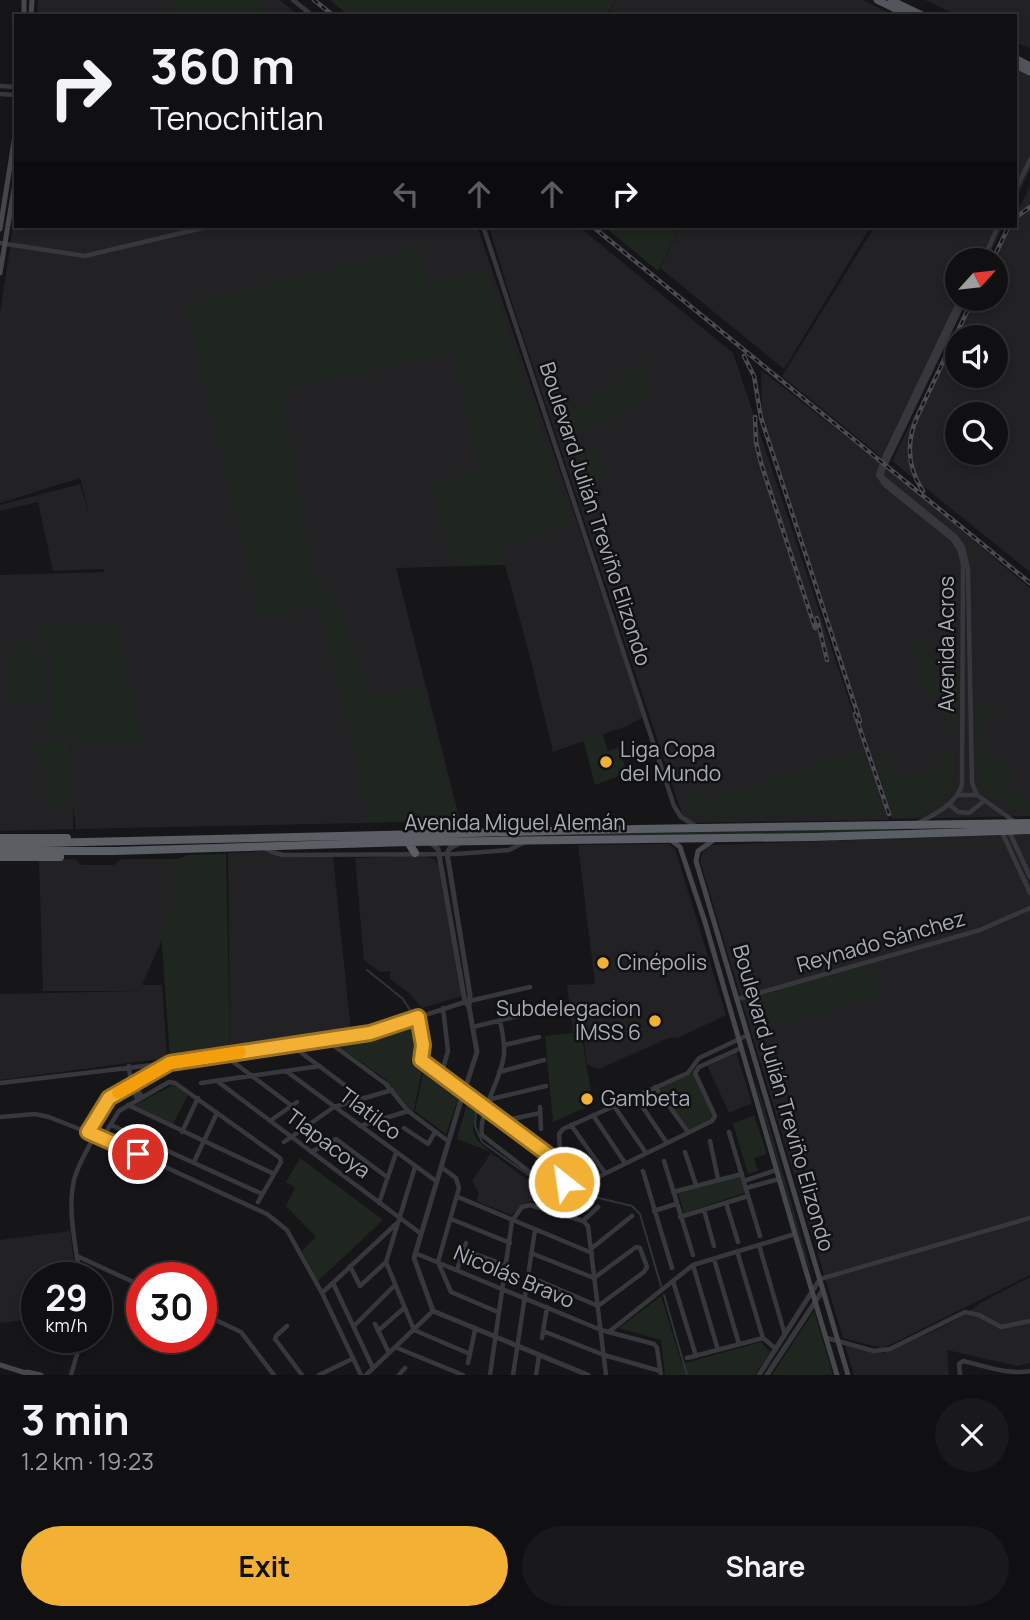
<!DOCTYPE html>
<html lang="en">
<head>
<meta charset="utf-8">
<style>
	:root { --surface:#101012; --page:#19191b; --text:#f1f3f6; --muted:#9c9d9f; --line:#303032; --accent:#f2b134 }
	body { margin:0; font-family:Manrope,sans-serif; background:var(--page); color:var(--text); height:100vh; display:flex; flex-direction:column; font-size:26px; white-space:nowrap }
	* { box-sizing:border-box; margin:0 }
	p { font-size:23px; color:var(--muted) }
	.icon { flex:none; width:38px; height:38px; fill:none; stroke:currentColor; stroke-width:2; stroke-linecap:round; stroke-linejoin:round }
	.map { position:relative; height:1375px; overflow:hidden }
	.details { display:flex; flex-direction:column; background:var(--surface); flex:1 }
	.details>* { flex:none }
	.guide { position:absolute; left:14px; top:14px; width:1003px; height:214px; border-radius:0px; box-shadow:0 4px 10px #0003,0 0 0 2px var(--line); background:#101012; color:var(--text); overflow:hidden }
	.needle { width:46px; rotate:63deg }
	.controls { position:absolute; left:945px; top:248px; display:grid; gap:14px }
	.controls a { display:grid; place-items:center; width:63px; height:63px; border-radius:50%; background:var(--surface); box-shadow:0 4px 10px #0003,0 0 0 2px var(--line); font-size:35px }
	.speed { position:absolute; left:21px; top:1262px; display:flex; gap:14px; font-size:35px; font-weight:700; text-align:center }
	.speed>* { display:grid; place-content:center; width:91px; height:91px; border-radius:50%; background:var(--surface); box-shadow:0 4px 10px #0003,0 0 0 2px var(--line); line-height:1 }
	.speed small { font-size:18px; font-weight:400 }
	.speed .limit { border:10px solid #d22; background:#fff; color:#111 }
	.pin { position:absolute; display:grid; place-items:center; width:60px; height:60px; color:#fff; margin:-30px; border:4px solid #fff; border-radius:50%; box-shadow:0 2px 7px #0007 }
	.me { position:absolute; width:77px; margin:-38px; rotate:330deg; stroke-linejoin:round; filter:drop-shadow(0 0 5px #0008) }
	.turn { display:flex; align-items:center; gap:24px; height:147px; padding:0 21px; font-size:32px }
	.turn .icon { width:91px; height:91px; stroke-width:2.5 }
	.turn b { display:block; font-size:49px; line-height:60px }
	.lanes { display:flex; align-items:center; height:66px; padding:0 21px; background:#0003; justify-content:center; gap:35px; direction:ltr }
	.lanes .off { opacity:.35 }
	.round { display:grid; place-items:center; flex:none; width:74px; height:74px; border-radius:37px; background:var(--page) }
	.head { display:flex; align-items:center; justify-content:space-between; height:119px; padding:0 21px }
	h1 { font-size:42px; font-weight:700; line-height:52px }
	.cta { display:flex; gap:14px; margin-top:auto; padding:14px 21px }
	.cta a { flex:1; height:80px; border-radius:42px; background:var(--accent); color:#111; font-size:28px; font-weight:700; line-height:80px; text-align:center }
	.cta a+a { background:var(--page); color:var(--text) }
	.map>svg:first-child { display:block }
	.built { fill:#222225; fill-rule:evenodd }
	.green { fill:#1e261f }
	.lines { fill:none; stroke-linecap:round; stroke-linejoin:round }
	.stream { stroke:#2c353c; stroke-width:2 }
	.minor { stroke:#37383d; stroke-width:4.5 }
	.tertiary { stroke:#37383d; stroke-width:5 }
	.secondary { stroke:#45474d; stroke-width:5 }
	.primary { stroke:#53555c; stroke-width:7 }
	.trunk { stroke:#5b5e65; stroke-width:8 }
	.rail-casing { stroke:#4a4c52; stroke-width:4.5 }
	.rail { stroke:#111113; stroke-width:2; stroke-dasharray:5; stroke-linecap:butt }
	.route-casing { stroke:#9d7322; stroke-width:18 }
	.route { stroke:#f2b134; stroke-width:12 }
	.slow { stroke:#f59e0b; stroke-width:12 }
	.poi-dot { fill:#f2b134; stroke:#111113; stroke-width:2.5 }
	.labels { text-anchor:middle; stroke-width:5; stroke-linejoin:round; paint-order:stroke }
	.street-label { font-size:21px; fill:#a8adb8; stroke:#111113 }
	.poi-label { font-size:21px; fill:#a8adb8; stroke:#111113; text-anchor:start }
</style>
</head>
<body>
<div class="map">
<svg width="1030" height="1375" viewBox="0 0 1030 1375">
	<rect width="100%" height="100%" fill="#161618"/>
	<path class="built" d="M38,0H280L299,16H37Z
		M615,0H862L896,16H607Z
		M925,0H1030V48L1015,42V16H959Z
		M1015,68L1030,75V170L1015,201Z
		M1030,187V572L892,461L973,299H996V261H993L1010,226H1015V216ZM957,338H996V376H957ZM957,415H996V453H957Z
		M16,208V226H477L643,717L627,726L553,752L530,657L505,565L396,568L460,821L76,829L73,807V829L0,831V575L104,572L103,569L53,571L38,502L0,511V505L80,484L90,517L80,478L0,503V313Z
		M578,226L733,353L889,820L685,823L514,309L489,227Z
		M681,226H871L784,369L660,268Z
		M875,226H1003L986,261H957V299H967L886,467L1030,588V816L892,819L762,416L761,370L878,462L880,456L782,376Z
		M1030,834V1275L892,1344L881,1348L843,1338L700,861L703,851L710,845Z
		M669,844L675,849L726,1015L678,1038L671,1037L599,1069L587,1064L583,1031L573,1032L567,985L595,984L578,845Z
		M265,851L333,857L351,1032L230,1049L228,853Z
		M421,855L434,859L438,864L462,996L422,1008L409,993L390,979V971L380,972L364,960L355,858Z
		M76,859L81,865H114L121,859H177L180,899L142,985H162L167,1058L0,1080V994L141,991H43L39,860Z
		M736,1052L752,1103L729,1113L707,1065Z
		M491,1153L539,1188L564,1193L565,1213L532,1201L523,1204L511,1215L476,1201L479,1194L472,1181Z
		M70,1231L76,1277L37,1278V1318L0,1323V1240Z
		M1030,1277V1363L1017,1366L947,1350L949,1375H854L845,1345L884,1353L934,1331L965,1315L980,1303Z"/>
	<path class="green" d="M172,0H268L258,16L174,14Z
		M330,0H615L606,16H349Z
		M604,226H681L658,271Z
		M419,248L430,287L486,265L573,524L502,546L507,564H452L432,484L480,471L453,352L281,390L315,585L323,586L341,609L355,654L369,686L376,696L422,687L457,818L371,823L319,603L261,619L186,304Z
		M641,362L645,363L653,390L619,417L578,432L571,428L567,416Z
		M585,448C602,449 605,463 609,478L586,487L592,511L587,521L569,466L575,463L577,454Z
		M115,622L143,741L74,742L73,734L38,735L50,722L52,714L51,657L42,638V625Z
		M910,634L934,649L929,652V657L938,664V694L928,697Z
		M30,639C52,648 45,682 45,702L10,703V652C13,643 21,640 30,639Z
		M949,670L957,677L958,733L955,735L940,708H950Z
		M984,700L998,711L992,719H986V754H991L1015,774L1007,784L1030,802V815H1023L980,785L976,705Z
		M602,733L608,751L619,747L627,773L595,785L583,739Z
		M46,739H69L71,806L46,807L44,754L34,753L35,745L44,743Z
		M948,747L955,754L953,777L956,783L943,799L918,817L893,818L874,758L889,752L899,780L937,765Z
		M863,748L883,815L706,817L694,812L683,800L708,791L712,800Z
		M854,828L909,830L823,835L498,837L497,835Z
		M226,854L230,1051L170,1058L161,930L175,898L172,861L187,855Z
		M874,963L884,995L752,1032L744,1000Z
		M412,1024L415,1045L411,1062L422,1072L413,1113L385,1079L334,1043L369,1038Z
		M581,1032L593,1104L553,1122L545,1036Z
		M424,1071L459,1096L446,1134L415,1111Z
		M694,1073L713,1118L689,1130L657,1088Z
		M753,1076L762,1100L813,1278L804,1256Z
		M173,1085L188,1095L173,1124L133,1106Z
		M467,1104C481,1112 473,1116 473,1129C473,1139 484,1146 491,1152L457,1139Z
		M754,1115L767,1154L754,1158L758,1171L748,1174L733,1124Z
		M300,1158L383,1220L318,1281L302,1251L316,1237L286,1206L295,1188L286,1182Z
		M739,1175L745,1193L684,1213L678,1193Z
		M661,1296L682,1364L761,1342L770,1352L755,1375H665L661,1340L619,1328Z
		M814,1311L833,1375H772Z"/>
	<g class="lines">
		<path class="stream" d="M367,970L403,999L412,1013
			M416,1024L418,1047L414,1063L458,1096
			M467,1102L476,1111L475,1126L482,1142L541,1184L632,1206L640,1214L661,1286
			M664,1295L687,1375"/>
		<path class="minor" d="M293,0L313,16
			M0,86L16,87
			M0,94L16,95
			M1015,191L1030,160
			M483,226L674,806L681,817L697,827
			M0,243L85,256L211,226
			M983,261L998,226
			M965,299L882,472V477L956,537L963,547L968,570L972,783L977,795L1015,822
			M959,795H977
			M949,804L958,812L969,813L984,801
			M918,823C934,815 958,803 962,784L963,563L959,549L952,539L885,485L878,475L885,456L960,299
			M1009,831L1030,877
			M1002,832L1030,893
			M265,848L272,852L283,855L456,854L509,850L525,842
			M738,999L980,930L1030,908
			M418,1017L423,1045L421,1060L423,1062C469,1095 514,1129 560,1163C567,1169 569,1179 560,1185L540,1180L482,1135C478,1112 502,1079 504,1054C505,1043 502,1031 500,1020
			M473,1027L535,1012
			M326,1040L386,1084L408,1111L448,1141
			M291,1045L362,1098
			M504,1045L539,1037
			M741,1048L699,1067L695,1073L715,1116L712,1121L588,1182L582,1180L560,1150L559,1134L563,1129L688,1073L699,1058L748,1035
			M224,1055L292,1106
			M129,1066L131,1086L138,1100
			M286,1071L436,1181
			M499,1072L544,1060
			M441,1075L448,1051L443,1008
			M217,1081L420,1233
			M133,1082L142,1097
			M0,1083L170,1063L370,1033L465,1002L530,987
			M201,1083L320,1066
			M655,1087L688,1132
			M635,1096L667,1143
			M491,1099L546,1086
			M128,1105L274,1174
			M614,1106L646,1153
			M540,1107L541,1129
			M593,1115L625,1163
			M0,1117L35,1114L49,1117L107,1140L267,1214L287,1230L322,1293L361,1375
			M270,1121L297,1102
			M503,1121L540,1113
			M111,1125L262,1194
			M571,1125L605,1173
			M360,1126L408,1111
			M404,1128L428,1144L435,1132
			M88,1132L109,1098L166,1065
			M106,1132L119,1111L169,1082L175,1083L280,1158L281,1162L258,1202
			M182,1132L198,1098
			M729,1132L760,1236
			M710,1141L718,1179
			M284,1142L334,1107L392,1090
			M311,1152L336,1139L387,1177
			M685,1152L696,1185
			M664,1161L693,1255
			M194,1162L217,1113
			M415,1167L386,1262L414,1330L470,1354
			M441,1167L456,1178L459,1188L438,1262L451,1292L498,1312
			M643,1171L672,1268
			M744,1181L776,1170
			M746,1188L779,1179
			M673,1192L742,1174
			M458,1197L592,1253
			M379,1203L396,1153
			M726,1203L738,1242
			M704,1210L714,1246
			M654,1211L676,1204
			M680,1217L748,1196
			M451,1219L510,1243
			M583,1221L598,1207
			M759,1245L785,1335
			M592,1248L632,1216
			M464,1250L506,1265
			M737,1251L763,1338L776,1349
			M415,1253L601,1330L654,1344L657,1348L661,1375
			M77,1256L142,1286
			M714,1259L739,1344
			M693,1265L718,1350
			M350,1266L360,1286L386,1262
			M457,1270L466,1243
			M528,1276L598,1306L644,1272L647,1267L640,1248L636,1247L594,1278L531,1253
			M80,1278C76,1246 67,1211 74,1180C78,1164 88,1149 95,1135
			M820,1279L1030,1218
			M673,1281L696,1356
			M333,1283L373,1368
			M322,1293L396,1224
			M201,1313L241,1332L274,1375
			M375,1324L389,1353
			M287,1326L276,1336L275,1339L302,1375
			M354,1326L395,1285
			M378,1331L404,1308
			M543,1331L604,1355L660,1371
			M610,1331L693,1265L795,1234
			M542,1338L547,1307
			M827,1338L874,1351L890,1349L965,1312L979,1315L1001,1327L1030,1321
			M395,1347L463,1375
			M687,1358L763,1338
			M468,1363L475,1330
			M71,1375L82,1337
			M319,1375L352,1359
			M366,1375L433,1311
			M399,1375L405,1368
			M490,1375L512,1221L522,1207L530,1205L583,1221L588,1226L606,1375
			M513,1375L535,1230
			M536,1375L539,1356
			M960,1375L959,1364L963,1361C985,1366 1007,1375 1030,1371"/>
		<path class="tertiary" d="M431,843L438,849L465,1002L469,1007L477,1052L463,1095
			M458,844L450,848L447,853L470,995L469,1007
			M461,1100L414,1258L433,1311L588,1375
			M759,1375L820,1279
			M767,1375L823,1290"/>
		<path class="secondary" d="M24,16V0
			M31,16L32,0
			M0,229L16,129
			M0,273L16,177
			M715,839L698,851L696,861L848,1375
			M672,841L680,847L705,922L795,1234L837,1375
			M0,1365L32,1375
			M27,1372L41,1375"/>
		<path class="primary" d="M877,0L910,16
			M891,0L924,16
			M1015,58L1030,66
			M1015,65L1030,72"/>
		<path class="trunk" d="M0,838H67
			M408,842L415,853
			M0,844L637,829L1030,823
			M0,851H114L408,842L813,837L1030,830
			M0,857H60"/>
		<g class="rail-casing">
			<path id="rail" d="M314,0L334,16
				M1015,218L1030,207
				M592,226L1030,583
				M992,261L1009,226
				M744,356L754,376L761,418L860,721
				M755,417L756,442L761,463L815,628
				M923,491C907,467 906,443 917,417L973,299
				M817,618L827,660
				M855,714L889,814"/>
		</g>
		<use href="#rail" class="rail"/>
	</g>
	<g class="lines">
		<g class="route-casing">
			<path id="route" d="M138,1154L88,1132L109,1098L170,1063L370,1033L418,1017L423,1045L421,1060L562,1165L566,1174L564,1182"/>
		</g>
		<use href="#route" class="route"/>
		<path class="slow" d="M118,1093L170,1063L240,1052"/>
	</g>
	<g class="poi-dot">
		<circle cx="606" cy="762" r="7"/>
		<circle cx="603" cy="963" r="7"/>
		<circle cx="655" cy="1021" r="7"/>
		<circle cx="587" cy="1099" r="7"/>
	</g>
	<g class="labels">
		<g class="street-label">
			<text transform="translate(595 514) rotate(72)" y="7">Boulevard Julián Treviño Elizondo</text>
			<text transform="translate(947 644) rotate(-90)" y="7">Avenida Acros</text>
			<text x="515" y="830">Avenida Miguel Alemán</text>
			<text transform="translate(881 942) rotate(-16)" y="7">Reynado Sánchez</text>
			<text transform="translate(783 1098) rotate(74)" y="7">Boulevard Julián Treviño Elizondo</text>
			<text transform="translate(370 1114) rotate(37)" y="7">Tlatilco</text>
			<text transform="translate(328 1144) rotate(37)" y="7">Tlapacoya</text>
			<text transform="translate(514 1277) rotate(23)" y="7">Nicolás Bravo</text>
		</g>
		<g class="poi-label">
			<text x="620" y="757">Liga Copa<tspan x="620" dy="24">del Mundo</tspan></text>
			<text x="617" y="970">Cinépolis</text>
			<text x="641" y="1016" text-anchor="end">Subdelegacion<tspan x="641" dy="24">IMSS 6</tspan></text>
			<text x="601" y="1106">Gambeta</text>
		</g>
	</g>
</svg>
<div class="controls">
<a><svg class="needle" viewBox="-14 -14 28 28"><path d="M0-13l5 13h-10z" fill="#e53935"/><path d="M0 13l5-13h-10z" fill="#9c9d9f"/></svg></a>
<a><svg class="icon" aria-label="sound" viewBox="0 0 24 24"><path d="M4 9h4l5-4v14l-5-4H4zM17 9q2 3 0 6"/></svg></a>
<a><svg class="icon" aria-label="search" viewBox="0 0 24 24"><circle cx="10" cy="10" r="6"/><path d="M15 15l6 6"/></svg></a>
</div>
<div class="speed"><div>29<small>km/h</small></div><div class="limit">30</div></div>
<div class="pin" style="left:138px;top:1154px;background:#d93025"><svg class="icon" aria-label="arrive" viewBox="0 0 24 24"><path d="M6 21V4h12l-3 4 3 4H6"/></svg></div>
<svg class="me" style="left:564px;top:1182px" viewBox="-20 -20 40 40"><circle r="17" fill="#f2b134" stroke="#fff" stroke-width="3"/><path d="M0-11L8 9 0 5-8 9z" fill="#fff"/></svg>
<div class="guide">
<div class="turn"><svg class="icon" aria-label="right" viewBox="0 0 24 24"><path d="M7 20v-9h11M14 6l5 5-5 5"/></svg><div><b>360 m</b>Tenochitlan</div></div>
<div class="lanes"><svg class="icon off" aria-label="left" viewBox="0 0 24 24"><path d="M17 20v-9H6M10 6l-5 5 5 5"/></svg><svg class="icon off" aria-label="ahead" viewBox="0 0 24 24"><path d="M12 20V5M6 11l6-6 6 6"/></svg><svg class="icon off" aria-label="ahead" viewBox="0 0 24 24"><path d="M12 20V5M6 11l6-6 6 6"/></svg><svg class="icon" aria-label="right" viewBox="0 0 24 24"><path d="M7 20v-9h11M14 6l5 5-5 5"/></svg></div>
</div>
</div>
<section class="details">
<div class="head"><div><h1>3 min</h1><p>1.2 km · 19:23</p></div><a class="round"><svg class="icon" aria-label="close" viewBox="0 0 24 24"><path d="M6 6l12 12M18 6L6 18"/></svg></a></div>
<div class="cta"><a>Exit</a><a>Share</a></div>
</section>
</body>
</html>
